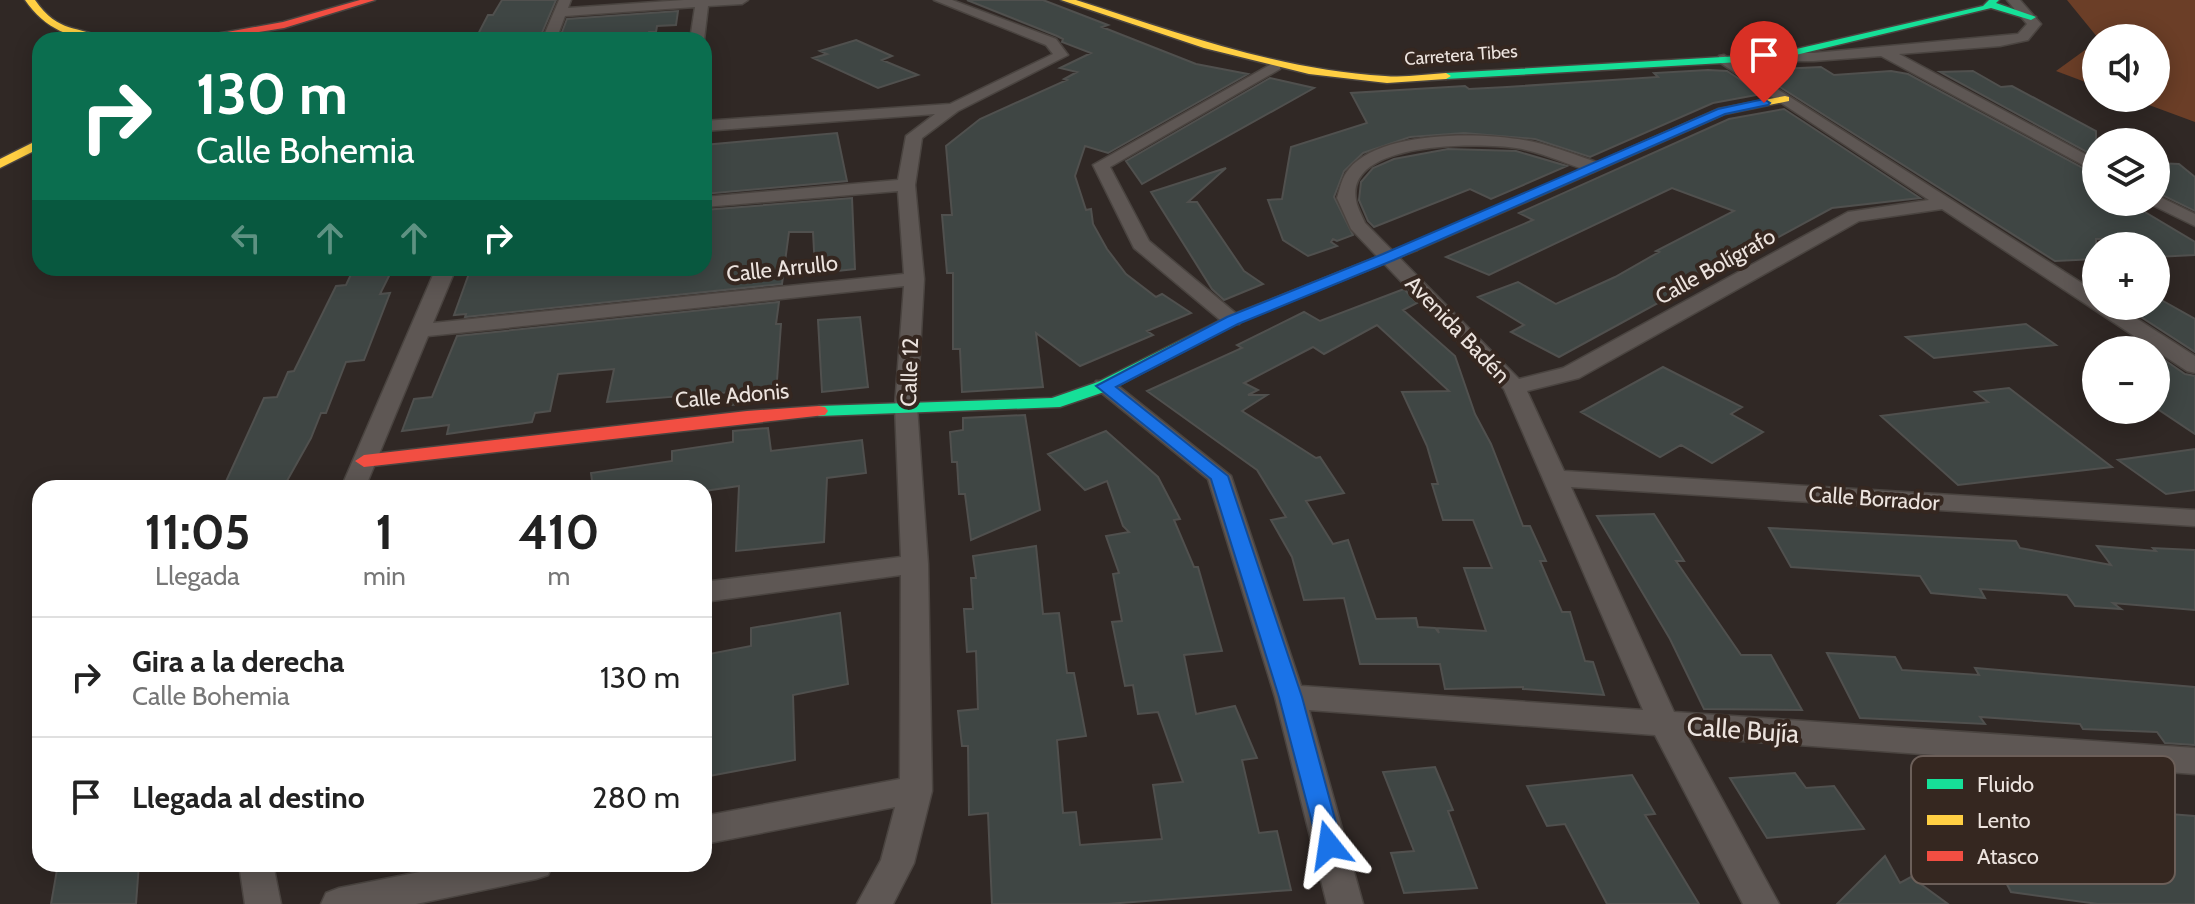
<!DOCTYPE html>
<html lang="es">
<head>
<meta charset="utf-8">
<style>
	:root { --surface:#fff; --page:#f6f6f6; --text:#222; --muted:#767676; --line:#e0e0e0 }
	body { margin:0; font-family:Cabin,sans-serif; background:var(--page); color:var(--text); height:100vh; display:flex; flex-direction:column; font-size:30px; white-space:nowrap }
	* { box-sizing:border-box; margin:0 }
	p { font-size:26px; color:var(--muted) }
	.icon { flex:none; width:44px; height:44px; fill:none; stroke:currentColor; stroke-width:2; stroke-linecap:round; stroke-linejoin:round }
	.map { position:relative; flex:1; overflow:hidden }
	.details { position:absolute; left:32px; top:480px; width:680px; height:392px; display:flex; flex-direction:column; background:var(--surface); border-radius:24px; box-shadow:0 4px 20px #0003 }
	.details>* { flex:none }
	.top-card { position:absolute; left:32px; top:32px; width:680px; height:244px; border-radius:24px; box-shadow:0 4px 20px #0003; background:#0b6e4f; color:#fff; overflow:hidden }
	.controls { position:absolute; left:2082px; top:24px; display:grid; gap:16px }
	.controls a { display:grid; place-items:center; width:88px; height:88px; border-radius:50%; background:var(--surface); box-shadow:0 4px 20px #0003; font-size:40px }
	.pin { position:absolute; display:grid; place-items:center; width:68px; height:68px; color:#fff; margin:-82px -34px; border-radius:50% 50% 50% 0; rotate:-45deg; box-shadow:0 0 8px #0007 }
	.pin .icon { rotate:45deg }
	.me { position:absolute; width:88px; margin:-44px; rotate:345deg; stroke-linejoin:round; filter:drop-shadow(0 0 6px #0008) }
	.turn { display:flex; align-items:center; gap:28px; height:168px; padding:0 32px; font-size:36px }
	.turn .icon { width:104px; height:104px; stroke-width:2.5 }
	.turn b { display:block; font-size:56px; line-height:68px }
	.lanes { display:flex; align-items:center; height:76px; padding:0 32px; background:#0003; justify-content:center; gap:40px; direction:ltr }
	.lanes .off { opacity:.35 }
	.eta { display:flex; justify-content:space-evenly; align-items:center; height:136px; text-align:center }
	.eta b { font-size:48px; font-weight:700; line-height:56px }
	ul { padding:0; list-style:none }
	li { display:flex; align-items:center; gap:24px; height:120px; padding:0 32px; border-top:2px solid var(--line) }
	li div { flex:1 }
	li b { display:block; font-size:30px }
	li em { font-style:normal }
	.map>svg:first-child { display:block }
	.forest { fill:#6b3e27 }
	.building { fill:#3f4644; stroke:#50504e; stroke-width:2; fill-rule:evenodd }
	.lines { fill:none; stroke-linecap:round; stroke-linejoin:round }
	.street-casing { stroke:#4a4440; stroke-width:3 }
	.fast-casing { stroke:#4a4440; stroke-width:3 }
	.slow-casing { stroke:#4a4440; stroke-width:3 }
	.jam-casing { stroke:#4a4440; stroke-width:3 }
	.street { fill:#5e5754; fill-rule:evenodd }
	.fast { fill:#16e098; fill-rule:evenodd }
	.slow { fill:#ffcf43; fill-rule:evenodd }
	.jam { fill:#f24e42; fill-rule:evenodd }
	.route { fill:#1a73e8; stroke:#114b97; stroke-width:2 }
	.labels { text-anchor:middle; stroke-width:8; stroke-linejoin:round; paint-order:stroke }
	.far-street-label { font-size:18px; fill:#ece3de; stroke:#352720 }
	.street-label { font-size:22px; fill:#ece3de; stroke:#352720 }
	.near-street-label { font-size:26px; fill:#ece3de; stroke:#352720 }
	.key { fill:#352720; stroke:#6c5f59; stroke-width:2 }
	.key-label { font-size:22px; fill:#ece3de }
</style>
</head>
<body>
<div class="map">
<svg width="2195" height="904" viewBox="0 0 2195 904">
	<rect width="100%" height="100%" fill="#302825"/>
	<path class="forest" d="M2067,0H2195V122L2130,98H2156V38H2098Z
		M2096,42V86L2056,71Z"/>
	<path class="building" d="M502,0H556L539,40H475L488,15H493Z
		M967,0H1043L1108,25L1102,27L1196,64L1248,74L1108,153L1085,146L1075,176L1086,210L1091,209L1093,224L1107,249L1126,274L1156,297L1162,294L1191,313L1147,331L1153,335L1080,366L1036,333L1043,387L962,392L960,349H953V273H947L942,215H952L946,146L980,119L1067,80L1064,79L1077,72L1060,68L1091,53L1062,42L1063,39L1057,36Z
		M678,11L676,25L657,26L656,32H649L648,40H559L567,19Z
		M856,40L892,56L882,60L918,75L878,88L813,58L827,54L820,51Z
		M1821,67L1834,75L1891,71L1908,74L2096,175V202H2128L2195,242V255L2156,257V246H2149L2136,238L2096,239V259L2055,261L1753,70Z
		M1708,70L1727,71L1762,94L1713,103L1590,157L1535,139L1464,133L1410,137L1363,153L1344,171L1334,197L1353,235L1337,241L1333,239L1331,242L1337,246L1308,256L1283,240L1268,200L1282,199L1291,147L1367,123L1351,93L1465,86L1469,89L1507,87L1658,77L1654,73Z
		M1973,71L2001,87L2012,86L2096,131V157L1940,72Z
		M1270,78L1314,88L1142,184L1126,161Z
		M1784,109L1920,198L1832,208L1559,357L1511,332L1524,325L1478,297L1518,282L1556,304L1615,277L1659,252L1656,251L1734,211L1672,188L1489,275L1446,257L1533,220L1519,213L1729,119Z
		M837,133L847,181L704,194V145Z
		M1448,149L1516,151L1567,166L1491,199L1470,189L1374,227L1368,221L1359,200L1361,182L1373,168L1394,159Z
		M2156,163L2179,164L2195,177V211L2156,192Z
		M1226,168L1188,202H1197L1244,271L1263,284L1224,300L1212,289L1151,192Z
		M852,198L855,269L828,272V268L815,269L813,232H789L782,284L465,317L466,314L454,315L471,268H704V210Z
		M354,268H393L380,294L390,293L364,360L346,362L326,413H321L311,438L283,488H223L264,398L277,397L288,372L294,371L336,286L346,285Z
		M1404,289L1417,303L1403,310L1455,356L1475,414L1491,444L1523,526H1530L1546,561H1540L1562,612H1570L1585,661L1593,662L1604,695L1523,689V687L1445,689L1440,664H1360L1344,598L1304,600L1292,557L1271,520L1286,517L1257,470L1147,391L1242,348L1237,345L1304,312L1320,321ZM1377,325L1449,391L1402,392L1427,446L1438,484H1432L1443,520H1473L1492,568H1464L1486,631L1437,628L1439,633L1435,628L1418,627L1416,618L1376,619L1348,540L1333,544L1306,501L1344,493L1320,457L1316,458L1242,411L1267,395H1248L1258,390L1244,383L1313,347L1324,354Z
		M2156,297L2195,319V352L2124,306H2156Z
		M779,302L776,324H781L776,394L765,395V402L732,405V392L607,402L614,369L558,374L550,411L535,413L532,422L447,434L449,425L402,431L414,399L432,397L457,336Z
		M860,317L868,387L822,392L818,320Z
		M2026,324L2056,345L1934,358L1906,337Z
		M2156,354L2185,374L2195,376V434L2156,408Z
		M1663,367L1742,407L1731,414L1763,432L1712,463L1681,445L1660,457L1581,412Z
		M2009,388L2112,467L1958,485L1881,416L1988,402L1975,392Z
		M1025,415L1040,510L971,540L965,494H959L957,462H952L950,432L963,430V418Z
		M768,428L771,451L862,440L866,473L827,478L824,542L736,551L739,486L704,491V488H593L591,473L672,461V451L733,442V431Z
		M1106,431L1158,477L1180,519L1174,520L1194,567H1198L1222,651L1184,655L1196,714L1235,706L1257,758L1242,760L1259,833L1277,831L1291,890L1107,904H992L988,813L969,815L968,746H962L958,711L978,709L976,651L967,652L964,609H973L971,578H976L973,556L1036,546L1043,614L1059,613L1067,673H1074L1086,736L1057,740L1063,813L1076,812L1080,845L1162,839L1153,785L1183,782L1158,712L1138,714L1133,685L1125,686L1112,622L1122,621L1113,574L1119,573L1106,536L1129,532L1123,526L1107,481L1085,490L1048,454Z
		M2195,449V490L2166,494L2118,460Z
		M1654,514L1684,561H1676L1741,655H1771L1802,710L1704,709L1670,639L1597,516Z
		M1769,528L2016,541L2020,548L2111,565L2097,546L2156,551L2153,548L2195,550V610L2113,603L2121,609L2075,606L2067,595L1980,589L1985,598L1931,593L1920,576L1791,567Z
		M840,613L848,684L793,695L795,760L704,777V655L751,646V628Z
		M1827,653L1895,657L1902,670L1979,675L1975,668L2195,687V745L2165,743L2157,732L2083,729L2080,724L1980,717L1985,724L1860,718Z
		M1435,767L1453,810L1448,811L1477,888L1404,893L1391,853L1414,851L1383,772Z
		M1795,773L1806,788L1834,786L1864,829L1767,838L1730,778Z
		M1632,775L1655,814L1645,815L1699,904H1607L1565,824L1547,826L1527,786Z
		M1918,785L1997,793L2002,801L2195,816V904H2098L2011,892L2002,875L1960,870Z
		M1885,856L1900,883L1911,877L1948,904H1837Z
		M58,864H139L136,904H51Z"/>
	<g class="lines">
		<g class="street-casing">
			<path id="street" d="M559,0H571L568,8L684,0H748L742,4L708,6L704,40H690L695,7L565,16L556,40H542Z
				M934,0H952L1056,39L1068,55L958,111L922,138L915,185L924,279L917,406L928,564L932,791L914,863L893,904H857L881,860L895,807L704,844V816L900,779L901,575L704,602V582L901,557L895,406L904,286L428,336L365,488H341L436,268H456L433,323L904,274L898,191L704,207V197L898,180L906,136L935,114L704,131V121L950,104L1053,54L1046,45Z
				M2007,0H2020L2041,24L2028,40L2000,46L1899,54L2096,160V172L1881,56L1814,61H1775L1768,57L1775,53H1814L2018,34L2027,24Z
				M1724,55L2096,292V306H2117L2195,356V373L2187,371L1942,209L1859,221L1579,378L1527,391L1564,471L2195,510V526L1571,487L1674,712L2195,748V774L1688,737L1779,904H1743L1655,735L1309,710L1363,904H1327L1275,697L1208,479L1093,386L1096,381H1112L1231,476L1301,686L1643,710L1504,389L1351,229L1337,198C1340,188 1342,177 1349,169C1382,129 1488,132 1534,142C1556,147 1578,156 1599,163L1601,167L1593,172C1567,165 1543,152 1516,148C1482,143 1345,140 1356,200C1357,207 1362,216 1365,223L1519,379L1563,368L1848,212L1929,200L1719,62V56Z
				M1275,62L1280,63V69L1110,167L1149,241L1239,316L1242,320L1239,324H1225L1134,248L1093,165Z
				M2156,195L2195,214V226L2150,204L2156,202Z
				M239,864H273L281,904H245Z
				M460,864H553L548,875L536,879L416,904H321L326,893L339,888Z"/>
		</g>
		<g class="fast-casing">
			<path id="fast" d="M1989,0H1999L1996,3L2036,17L2031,20L1991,8L1775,60L1446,79L1441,76L1446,73L1775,54L1983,6Z
				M1412,243L1419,247L1417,250L1237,323L1110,390L1060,407L819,416L810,411L819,406L1052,398L1098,382L1227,317Z"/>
		</g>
		<g class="slow-casing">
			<path id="slow" d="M25,0H35C59,35 78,24 106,40C72,40 45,29 25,0Z
				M1061,0H1076C1176,32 1278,70 1385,76C1405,78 1426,74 1446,73L1451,76L1446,79L1387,83L1309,74L1204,48Z
				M1785,96L1789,97V101L1725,114L1417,250L1412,251L1405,247L1718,109Z
				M40,139V148L0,168V159Z"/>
		</g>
		<g class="jam-casing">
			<path id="jam" d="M360,0H375L284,28L207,40H183L283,22Z
				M819,406L825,407L828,411L825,415L364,467L355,461L364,455L747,411Z"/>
		</g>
		<use href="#street" class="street"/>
		<use href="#fast" class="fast"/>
		<use href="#slow" class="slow"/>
		<use href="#jam" class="jam"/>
	</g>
	<path class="route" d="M1764,99L1770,103L1768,105L1725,114L1394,260L1238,324L1116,387L1228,476L1302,697L1342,845L1338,853L1329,856L1320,853L1279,697L1211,479L1096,386L1227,317L1383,254L1718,109Z"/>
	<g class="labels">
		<g class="far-street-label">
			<text transform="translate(1461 55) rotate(-4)" y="6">Carretera Tibes</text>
		</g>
		<g class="street-label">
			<text transform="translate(1715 266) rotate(-29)" y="8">Calle Bolígrafo</text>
			<text transform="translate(782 268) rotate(-6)" y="8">Calle Arrullo</text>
			<text transform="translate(1458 329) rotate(46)" y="8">Avenida Badén</text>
			<text transform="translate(909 372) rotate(-88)" y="8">Calle 12</text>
			<text transform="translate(732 395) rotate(-5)" y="8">Calle Adonis</text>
			<text transform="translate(1874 498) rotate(4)" y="8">Calle Borrador</text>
		</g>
		<g class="near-street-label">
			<text transform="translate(1743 730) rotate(4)" y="9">Calle Bujía</text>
		</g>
	</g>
	<rect x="1911" y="756" width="264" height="128" rx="12" class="key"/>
	<rect x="1927" y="779" width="36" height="10" fill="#16e098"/>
	<rect x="1927" y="815" width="36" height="10" fill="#ffcf43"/>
	<rect x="1927" y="851" width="36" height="10" fill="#f24e42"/>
	<g class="key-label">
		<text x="1977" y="792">Fluido</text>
		<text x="1977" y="828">Lento</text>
		<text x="1977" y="864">Atasco</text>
	</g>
</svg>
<div class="controls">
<a><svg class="icon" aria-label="sound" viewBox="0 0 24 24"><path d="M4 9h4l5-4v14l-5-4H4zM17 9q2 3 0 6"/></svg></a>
<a><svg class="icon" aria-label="layers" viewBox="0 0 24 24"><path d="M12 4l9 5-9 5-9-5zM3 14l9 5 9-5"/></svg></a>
<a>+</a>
<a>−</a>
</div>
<div class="pin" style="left:1764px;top:103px;background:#d93025"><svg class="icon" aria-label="arrive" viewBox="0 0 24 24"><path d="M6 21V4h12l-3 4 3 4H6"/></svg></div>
<svg class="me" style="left:1329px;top:845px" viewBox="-20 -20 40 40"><path d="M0-17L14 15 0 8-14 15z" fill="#1a73e8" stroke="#fff" stroke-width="4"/></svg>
<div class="top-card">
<div class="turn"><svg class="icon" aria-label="right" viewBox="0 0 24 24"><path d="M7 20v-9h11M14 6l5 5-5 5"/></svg><div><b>130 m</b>Calle Bohemia</div></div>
<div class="lanes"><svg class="icon off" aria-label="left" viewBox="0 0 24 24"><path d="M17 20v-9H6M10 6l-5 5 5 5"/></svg><svg class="icon off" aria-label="ahead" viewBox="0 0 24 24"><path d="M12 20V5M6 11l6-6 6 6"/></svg><svg class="icon off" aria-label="ahead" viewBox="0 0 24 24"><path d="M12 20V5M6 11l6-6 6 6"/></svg><svg class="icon" aria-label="right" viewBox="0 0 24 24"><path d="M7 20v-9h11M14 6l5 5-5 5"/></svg></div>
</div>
<section class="details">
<div class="eta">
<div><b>11:05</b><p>Llegada</p></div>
<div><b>1</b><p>min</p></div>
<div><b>410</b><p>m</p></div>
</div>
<ul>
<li><svg class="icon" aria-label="right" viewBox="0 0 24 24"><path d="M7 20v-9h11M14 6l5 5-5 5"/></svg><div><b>Gira a la derecha</b><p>Calle Bohemia</p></div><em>130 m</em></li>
<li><svg class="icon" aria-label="arrive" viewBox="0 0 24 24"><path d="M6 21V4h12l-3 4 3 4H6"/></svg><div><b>Llegada al destino</b></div><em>280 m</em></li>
</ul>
</section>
</div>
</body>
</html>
